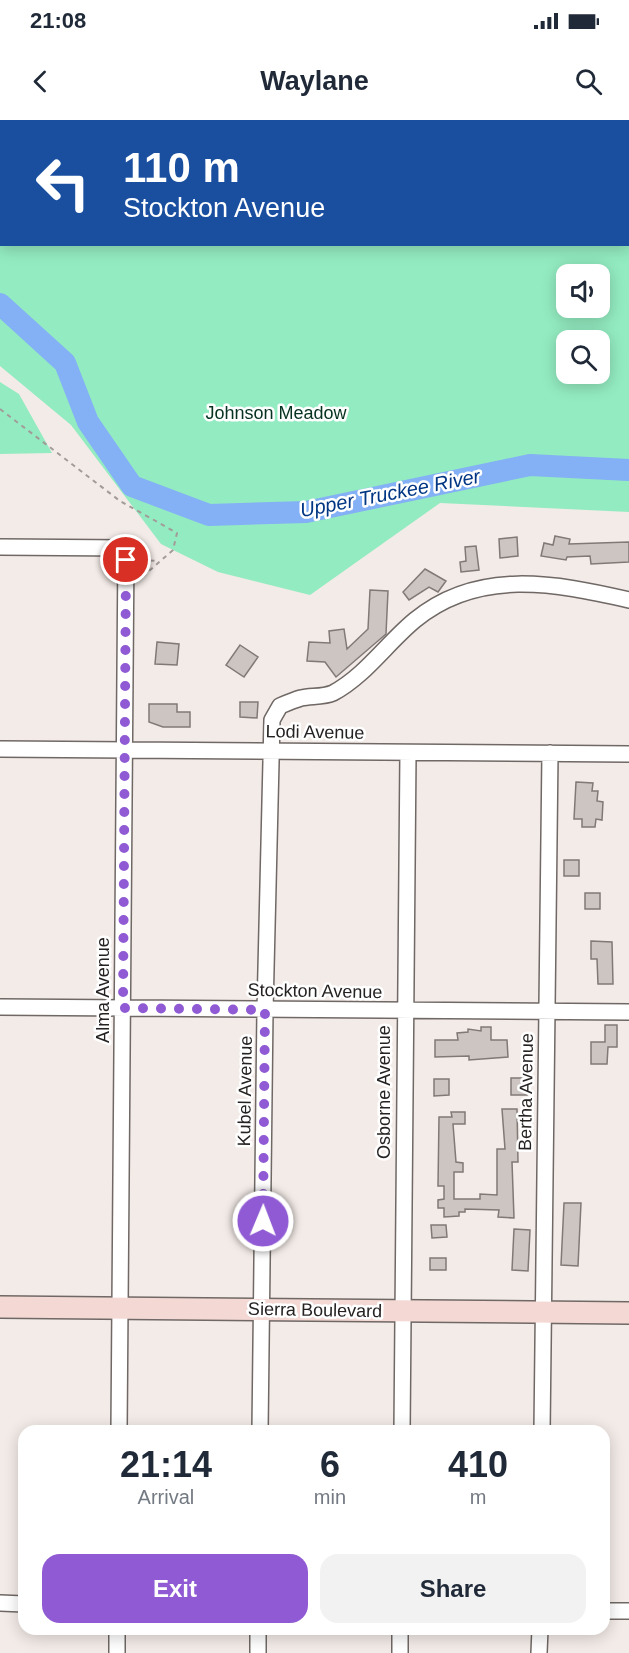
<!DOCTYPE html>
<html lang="en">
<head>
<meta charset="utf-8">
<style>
	:root { --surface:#fff; --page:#f2f2f3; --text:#1f2937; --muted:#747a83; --accent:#8f5ad3 }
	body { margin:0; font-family:Helvetica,sans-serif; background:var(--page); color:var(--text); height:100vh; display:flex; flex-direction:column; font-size:22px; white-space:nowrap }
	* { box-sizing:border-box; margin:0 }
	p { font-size:20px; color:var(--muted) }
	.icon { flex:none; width:33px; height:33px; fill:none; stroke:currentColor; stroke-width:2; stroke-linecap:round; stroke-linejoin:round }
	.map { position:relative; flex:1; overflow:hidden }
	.side { position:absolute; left:18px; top:1305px; width:592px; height:210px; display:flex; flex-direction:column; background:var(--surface); border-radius:18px; box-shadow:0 3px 15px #0003 }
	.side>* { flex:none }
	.hud { position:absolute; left:0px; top:0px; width:630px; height:126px; box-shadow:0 3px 15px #0003; background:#1a4fa0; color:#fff; overflow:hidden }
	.fabs { position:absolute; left:556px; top:144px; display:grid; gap:12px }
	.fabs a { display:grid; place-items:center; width:54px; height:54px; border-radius:12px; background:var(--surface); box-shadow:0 3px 15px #0003; font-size:30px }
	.pin { position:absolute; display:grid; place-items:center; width:51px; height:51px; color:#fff; margin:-26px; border:3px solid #fff; border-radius:50%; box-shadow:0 2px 6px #0007 }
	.me { position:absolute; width:66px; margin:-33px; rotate:1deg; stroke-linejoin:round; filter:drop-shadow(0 0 4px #0008) }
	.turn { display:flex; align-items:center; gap:21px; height:126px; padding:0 24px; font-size:27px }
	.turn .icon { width:78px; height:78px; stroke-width:2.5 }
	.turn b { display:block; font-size:42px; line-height:51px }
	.eta { display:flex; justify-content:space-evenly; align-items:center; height:102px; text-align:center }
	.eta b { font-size:36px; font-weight:600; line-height:42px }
	.cta { display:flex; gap:12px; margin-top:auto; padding:12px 24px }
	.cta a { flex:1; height:69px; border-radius:18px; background:var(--accent); color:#fff; font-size:24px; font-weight:600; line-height:69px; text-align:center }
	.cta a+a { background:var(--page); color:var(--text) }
	.status { display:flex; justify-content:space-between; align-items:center; height:42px; padding:0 30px; background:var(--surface); direction:ltr }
	.status svg { height:16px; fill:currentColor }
	header { display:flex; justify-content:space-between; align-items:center; height:78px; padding:0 24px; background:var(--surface); font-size:27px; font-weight:600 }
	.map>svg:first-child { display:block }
	.green { fill:#93ebc1; fill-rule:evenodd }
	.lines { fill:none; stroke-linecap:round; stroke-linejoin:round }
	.river { stroke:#84b0f5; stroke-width:22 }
	.building { fill:#cdc5c1; stroke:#807975; stroke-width:1.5 }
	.street-casing { stroke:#6f6865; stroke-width:18 }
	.secondary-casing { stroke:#6f6865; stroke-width:24 }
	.path { stroke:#a29c99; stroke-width:2; stroke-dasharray:4.5 4.5; stroke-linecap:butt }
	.street { stroke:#fff; stroke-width:15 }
	.secondary { stroke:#f3d8d4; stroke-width:21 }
	.route { stroke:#8f5ad3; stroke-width:10; stroke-dasharray:0 18 }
	.labels { text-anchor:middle; stroke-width:5; stroke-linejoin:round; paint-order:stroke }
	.park-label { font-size:18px; fill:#063220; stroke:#fff }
	.street-label { font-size:18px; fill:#252221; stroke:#fff }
	.water-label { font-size:20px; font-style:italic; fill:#003684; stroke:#fff }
</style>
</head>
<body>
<div class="status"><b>21:08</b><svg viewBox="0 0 49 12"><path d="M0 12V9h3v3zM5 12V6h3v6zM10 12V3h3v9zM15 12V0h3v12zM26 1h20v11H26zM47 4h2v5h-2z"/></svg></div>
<header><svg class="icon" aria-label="back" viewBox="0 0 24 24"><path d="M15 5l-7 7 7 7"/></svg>Waylane<svg class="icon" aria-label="search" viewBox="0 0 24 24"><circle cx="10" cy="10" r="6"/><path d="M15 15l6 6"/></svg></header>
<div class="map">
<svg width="629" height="1533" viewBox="0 0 629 1533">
	<rect width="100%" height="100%" fill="#f3ebe7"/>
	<path class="green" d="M0,0H629V392L440,383L310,475L218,452L161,424L71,305L0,246ZM2,2H628V124H2ZM567,154H600V188H567ZM567,220H600V254H567Z
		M0,262L19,274L52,333L0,334Z"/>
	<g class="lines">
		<path class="river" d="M522,0L524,2
			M628,20H629
			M0,184L65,243L88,302L132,366L209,395L306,392L530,345L629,350"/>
	</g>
	<path class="building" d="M555,416L570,419L569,424L629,422V442L591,444L590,436L567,437L566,440L541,436L544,423L553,425Z
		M517,417L518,436L500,438L499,419Z
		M476,426L479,450L461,452L460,442L466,441L465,427Z
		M425,449L446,461L438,472L429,467L409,480L403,472Z
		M370,470L388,471L386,514L336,557L325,542L307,541L309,522L330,523L329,511L344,509L347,529L368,509Z
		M157,522L179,524L177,545L155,544Z
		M240,525L258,537L244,557L226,545Z
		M240,582H258L257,598L240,597Z
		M149,584H177V592H190V607H163L149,602Z
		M576,662L593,663L592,671H598L597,681L603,682L602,700L596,699L595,707H582V699H574Z
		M564,740H579V756H564Z
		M585,773H600V789H585Z
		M591,821L612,822L613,864H598L597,839H591Z
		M605,905H617V927H608L607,944H591V922H605Z
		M481,907H491V920H507L508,937L469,940V936L435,937V920H458L457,913L468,912V909L481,911Z
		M511,958H527V975H511Z
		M434,959H449V975L434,976Z
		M502,989H517L518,1042H512L514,1098L498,1097L499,1090L465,1089V1092H459V1096L444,1097V1088H438V1080L444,1079V1066H438L439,997H452L451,992H465V1004H453L456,1042L463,1043V1052H454V1079H480V1074L497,1075V1029H505Z
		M564,1083H581L578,1146L561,1145Z
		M431,1105H446L447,1117L432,1118Z
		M514,1109L530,1110L528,1151L512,1150Z
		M430,1138H446V1150H430Z"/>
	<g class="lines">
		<g class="street-casing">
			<path id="street" d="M0,427L126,428L119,1311
				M0,629L629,634
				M0,887L629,892
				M260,1311L265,890L272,600L280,586C287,583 294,580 301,578C311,576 324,577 333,573C365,556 387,523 415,500C478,448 555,463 629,480
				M402,1311L408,633
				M542,1311L550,633
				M0,1483L24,1484
				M604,1491H629
				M117,1533V1509
				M258,1533V1509
				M400,1533V1509
				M539,1533L540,1509"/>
		</g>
		<g class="secondary-casing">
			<path id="secondary" d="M0,1187L629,1193"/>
		</g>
		<path class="path" d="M0,289L120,381L177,413L173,430L141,458
			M141,440L159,441"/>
		<use href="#street" class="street"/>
		<use href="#secondary" class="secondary"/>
	</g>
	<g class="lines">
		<path class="route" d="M126,440L123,888L265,890L263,1101"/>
	</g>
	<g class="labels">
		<g class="park-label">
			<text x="276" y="299">Johnson Meadow</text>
		</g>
		<g class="street-label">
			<text transform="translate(315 612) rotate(1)" y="6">Lodi Avenue</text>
			<text transform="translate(103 870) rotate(-90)" y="6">Alma Avenue</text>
			<text transform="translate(315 871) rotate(1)" y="6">Stockton Avenue</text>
			<text transform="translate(245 971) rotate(-89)" y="6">Kubel Avenue</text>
			<text transform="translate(384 972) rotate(-90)" y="6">Osborne Avenue</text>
			<text transform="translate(526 972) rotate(-89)" y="6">Bertha Avenue</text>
			<text transform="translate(315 1190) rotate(1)" y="6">Sierra Boulevard</text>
		</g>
		<g class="water-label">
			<text transform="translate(390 373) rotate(-11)" y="7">Upper Truckee River</text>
		</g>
	</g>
</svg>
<div class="fabs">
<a><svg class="icon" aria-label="sound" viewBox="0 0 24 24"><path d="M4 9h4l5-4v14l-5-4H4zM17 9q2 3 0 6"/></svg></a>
<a><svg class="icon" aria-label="search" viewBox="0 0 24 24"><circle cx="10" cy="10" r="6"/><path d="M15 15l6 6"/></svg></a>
</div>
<div class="pin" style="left:126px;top:440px;background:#d93025"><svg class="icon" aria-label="arrive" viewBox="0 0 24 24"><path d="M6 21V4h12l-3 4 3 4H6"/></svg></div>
<svg class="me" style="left:263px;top:1101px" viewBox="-20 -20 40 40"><circle r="17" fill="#8f5ad3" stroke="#fff" stroke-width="3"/><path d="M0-11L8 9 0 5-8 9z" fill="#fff"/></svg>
<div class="hud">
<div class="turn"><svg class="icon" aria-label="left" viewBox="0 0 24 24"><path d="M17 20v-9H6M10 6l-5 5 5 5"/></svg><div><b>110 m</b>Stockton Avenue</div></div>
</div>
<section class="side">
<div class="eta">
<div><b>21:14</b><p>Arrival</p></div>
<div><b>6</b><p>min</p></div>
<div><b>410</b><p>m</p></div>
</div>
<div class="cta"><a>Exit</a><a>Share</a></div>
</section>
</div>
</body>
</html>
